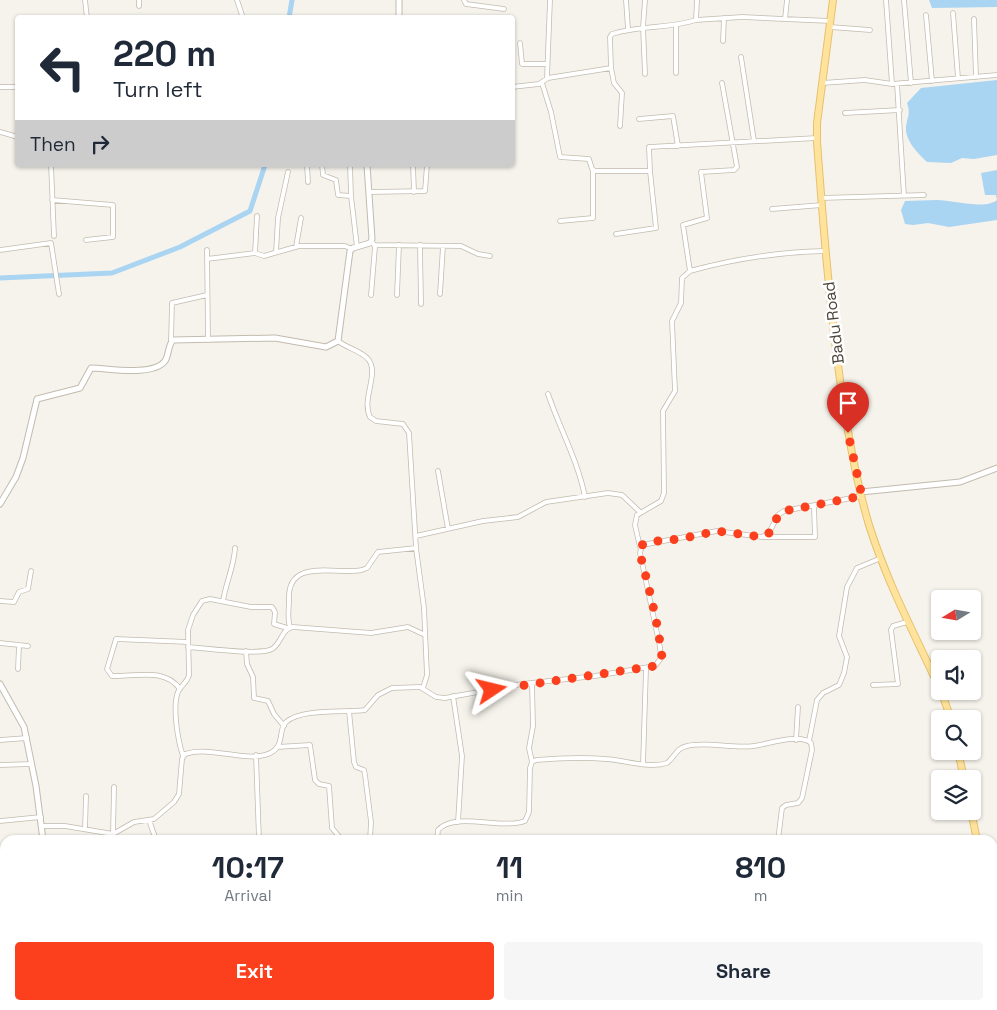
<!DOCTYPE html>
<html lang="en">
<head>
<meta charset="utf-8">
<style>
	:root { --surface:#fff; --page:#f6f6f7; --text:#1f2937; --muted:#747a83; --accent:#fc3f1d }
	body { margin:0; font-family:"Space Grotesk",sans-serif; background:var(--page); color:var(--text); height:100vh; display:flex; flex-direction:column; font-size:19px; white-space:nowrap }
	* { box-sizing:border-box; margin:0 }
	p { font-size:16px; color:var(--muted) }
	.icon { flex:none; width:28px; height:28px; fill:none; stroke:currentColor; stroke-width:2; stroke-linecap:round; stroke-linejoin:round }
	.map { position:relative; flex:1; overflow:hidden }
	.details { position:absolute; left:0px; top:835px; width:998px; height:175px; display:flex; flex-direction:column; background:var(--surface); border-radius:15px 15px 0 0; box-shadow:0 1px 4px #0004 }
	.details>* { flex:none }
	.top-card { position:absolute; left:15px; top:15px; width:500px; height:152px; border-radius:5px; box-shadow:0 1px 4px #0004; background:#fff; color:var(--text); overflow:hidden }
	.needle { width:32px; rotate:259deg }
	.fabs { position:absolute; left:931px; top:590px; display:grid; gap:10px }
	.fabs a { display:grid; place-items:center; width:50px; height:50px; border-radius:5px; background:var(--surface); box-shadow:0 1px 4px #0004; font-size:25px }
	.pin { position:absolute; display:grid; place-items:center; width:42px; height:42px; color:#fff; margin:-51px -21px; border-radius:50% 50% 50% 0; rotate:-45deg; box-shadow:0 0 5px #0007 }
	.pin .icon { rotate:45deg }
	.me { position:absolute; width:55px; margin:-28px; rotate:80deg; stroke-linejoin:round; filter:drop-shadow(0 0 4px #0008) }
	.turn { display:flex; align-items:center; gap:18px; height:105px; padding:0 15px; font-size:22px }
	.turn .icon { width:65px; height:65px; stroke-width:2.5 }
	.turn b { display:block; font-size:35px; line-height:42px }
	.then { display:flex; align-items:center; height:48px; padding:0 15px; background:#0003; gap:10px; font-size:19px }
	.eta { display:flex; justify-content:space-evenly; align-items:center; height:85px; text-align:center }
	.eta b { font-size:30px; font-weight:800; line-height:35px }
	.cta { display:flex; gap:10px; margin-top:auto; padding:10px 15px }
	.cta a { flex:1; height:58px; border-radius:5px; background:var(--accent); color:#fff; font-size:20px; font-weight:800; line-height:58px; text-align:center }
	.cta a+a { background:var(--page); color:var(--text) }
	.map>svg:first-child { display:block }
	.water { fill:#a9d4f2 }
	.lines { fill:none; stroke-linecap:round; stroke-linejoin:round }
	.canal { stroke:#a9d4f2; stroke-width:5 }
	.minor-casing { stroke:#c2bbae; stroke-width:5.5 }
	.tertiary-casing { stroke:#c2bbae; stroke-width:7 }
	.primary-casing { stroke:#e6c16a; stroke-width:8 }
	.minor { stroke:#fff; stroke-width:4 }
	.tertiary { stroke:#fff; stroke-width:5 }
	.primary { stroke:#ffe39c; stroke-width:6 }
	.route { stroke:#fc3f1d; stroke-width:9; stroke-dasharray:0 16.2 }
	.labels { text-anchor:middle; stroke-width:5; stroke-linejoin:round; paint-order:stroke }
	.street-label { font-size:16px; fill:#4b4439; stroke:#fff }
</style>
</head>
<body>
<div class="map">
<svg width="997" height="1010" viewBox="0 0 997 1010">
	<rect width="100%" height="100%" fill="#f6f3ec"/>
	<path class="water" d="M929,0H997V7L932,8Z
		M997,80V155L974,159L962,158L951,163L927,162C918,153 905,141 906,127C907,118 911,113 907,103L921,88Z
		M997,170V220L949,227L928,223L913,225L905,224L901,210L905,201C916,201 927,200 937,200C952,200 986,210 997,200L996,195H985L981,173Z"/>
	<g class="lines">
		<path class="canal" d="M289,18L292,0
			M0,278L112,273L180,247L250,211L265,165"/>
		<g class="minor-casing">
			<path id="minor" d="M85,0L87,18
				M237,0L243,18
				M464,0L466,4L504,9
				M626,0L628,29
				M645,0L643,27L645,74
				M886,0L892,84
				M904,0L911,83
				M139,6V0
				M953,13L958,78
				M926,15L932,81
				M785,19L787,0
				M974,19L976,77
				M696,20L742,17L830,21
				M830,27L870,30
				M723,41L724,18
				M520,43L522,64H547
				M741,57L754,141
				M611,68L614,83L622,93L620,126
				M676,73V26
				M547,78L550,0
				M542,83L551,112L560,157L589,159L592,169L595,171H650
				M822,83L865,80L892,84L997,75
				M897,84L904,196
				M0,87H18
				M512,87L539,84L548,78L611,68L610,37L612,34C640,25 668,29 696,20L697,0
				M845,113L900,110
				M639,119L673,116L678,146
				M0,132L18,137
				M51,165L54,236
				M307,165L308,182
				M322,165L323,175L336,180L338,195L351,196L357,247
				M350,165L351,196
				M413,165L414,192
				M369,192L425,191L427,165
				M821,198L924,195
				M52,200L113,205V237L86,240
				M772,209L822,205
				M560,221L593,218V170
				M616,234L656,228L650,171L649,147L817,138
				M375,245L461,246L478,254L490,256
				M420,245L421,304
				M296,247L301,218
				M0,250L51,243L59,294
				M207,250L208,340
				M276,252L278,218L288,172
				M255,253L264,256L299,246H345L352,249
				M207,259L255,253L257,216
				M690,271L683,225L707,218L701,172L734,170L737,167L722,83
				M440,294L443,246
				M371,295L375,247L373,243
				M397,295L399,245
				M171,341L172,303L207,295
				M338,341C347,348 361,351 368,359C380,373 361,399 370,417L376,421L403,424L409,433L416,548L424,608L427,675L423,688
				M548,394C560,429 578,461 585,497
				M438,471L448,529
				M416,536L483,521L518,517L546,502L608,493L622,495L640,512
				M764,537H815L814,506
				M640,547L635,525L637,515L661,501L664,493L663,411L675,391L672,321L681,303L682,278L690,271C734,259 779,252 825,251
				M0,601L14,602L19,592L28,589L31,571
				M223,601C226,582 234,567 235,548
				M290,627C287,619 289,609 289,600C287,557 335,575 362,570L367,568L378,552L416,548
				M0,643L28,646
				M188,647C205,648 259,656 272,649C282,643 281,629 293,627L371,633L408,627L423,634
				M246,651L247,664L253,677L254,698L268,701L274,714L284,726
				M18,669L19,645
				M873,685L898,684L891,630L893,626L907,622
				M180,689C164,667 136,677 112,676L107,669L116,639L188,642
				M453,696L462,756L458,822
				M349,711L354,762L356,767L364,770L365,775L371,822L370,840
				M0,740L27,738
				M796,740L798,707
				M809,741L817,700L823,693L839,685L844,673L847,657L839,636L847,587L857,568L881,558
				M277,747L310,745L315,780L319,784L329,786L332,828L342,840
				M256,755L259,840
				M183,756C178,741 172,707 178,692C181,685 187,683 189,675L188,630L193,615L202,601L210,599L251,607H272L275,612L274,624L287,628
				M532,762L529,748L533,726L532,683
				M643,764L646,669
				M0,765L32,764
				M149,820L156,840
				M0,821L41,817
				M43,826H65L113,834L134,822L154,819L174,802L179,794L182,759L185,754C211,746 240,761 265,755C287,749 277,730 286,722C302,708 345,713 365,710L378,695L392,688L420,687L436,697L445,698L522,684L595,676L655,666L661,658L660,647L640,553L642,545L717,531L762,537L769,533L778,515L784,511L862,496
				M85,829L86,796
				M113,834L114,787
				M437,840L438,830C455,811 502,830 525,821L529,812L530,768L532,762L536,760C559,758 582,757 606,759C625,760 648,769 667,763C675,757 676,748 687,746C708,741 732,749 754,746C768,744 799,733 811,743L812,750L802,798L798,803L786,805L782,808L778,840
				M0,856L5,863
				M992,966H997
				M0,971L5,972
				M0,999L5,1000
				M477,1005L478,1010
				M777,1005L857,1010
				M966,1005L985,1010
				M31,1010V1005
				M57,1010V1005
				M244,1010V1005
				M360,1010L361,1005
				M729,1010L730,1005
				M878,1010L880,1005"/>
		</g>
		<g class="tertiary-casing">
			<path id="tertiary" d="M399,18V0
				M861,492L960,482L997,468
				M0,504L16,477L23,458L37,399L80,388L91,368C107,368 153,377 165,361C169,355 168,345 173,340L275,338L326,347L338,341L350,251L353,248L370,243L372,239L367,165
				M0,684L24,727L36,786L43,840
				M0,932L5,930"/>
		</g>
		<g class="primary-casing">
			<path id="primary" d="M833,0L817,123V142C823,222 829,301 840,380C847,429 855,478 869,525C888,585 914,633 940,689
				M941,691L951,719
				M958,751L964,779
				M971,811L977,840
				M992,918L997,938"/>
		</g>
		<use href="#minor" class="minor"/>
		<use href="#tertiary" class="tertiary"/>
		<use href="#primary" class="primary"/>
	</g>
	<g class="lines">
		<path class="route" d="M492,690L655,666L662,658C658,622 649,588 640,554L642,545L647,542L680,539L717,531L762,537L769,533L778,516L784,511L862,496L848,433"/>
	</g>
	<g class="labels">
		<g class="street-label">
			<text transform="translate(833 323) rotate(-97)" y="6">Badu Road</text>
		</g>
	</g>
</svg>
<div class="fabs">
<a><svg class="needle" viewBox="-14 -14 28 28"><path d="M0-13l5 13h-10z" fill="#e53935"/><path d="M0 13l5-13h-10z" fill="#747a83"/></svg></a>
<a><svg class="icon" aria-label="sound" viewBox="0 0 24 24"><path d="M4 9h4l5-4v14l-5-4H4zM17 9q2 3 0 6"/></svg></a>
<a><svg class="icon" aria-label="search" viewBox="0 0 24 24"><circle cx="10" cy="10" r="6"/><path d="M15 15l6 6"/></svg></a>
<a><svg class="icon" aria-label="layers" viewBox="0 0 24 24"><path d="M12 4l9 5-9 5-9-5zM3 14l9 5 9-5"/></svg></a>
</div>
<div class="pin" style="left:848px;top:433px;background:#d93025"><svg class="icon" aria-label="arrive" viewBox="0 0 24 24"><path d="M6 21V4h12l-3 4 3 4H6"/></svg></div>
<svg class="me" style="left:492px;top:690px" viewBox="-20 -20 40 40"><path d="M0-17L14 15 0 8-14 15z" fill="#fc3f1d" stroke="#fff" stroke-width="4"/></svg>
<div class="top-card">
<div class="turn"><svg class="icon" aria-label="left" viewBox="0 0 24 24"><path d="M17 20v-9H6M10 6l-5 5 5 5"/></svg><div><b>220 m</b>Turn left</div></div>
<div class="then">Then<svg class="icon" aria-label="right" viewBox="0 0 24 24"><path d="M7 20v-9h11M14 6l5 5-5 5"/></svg></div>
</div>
<section class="details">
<div class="eta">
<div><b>10:17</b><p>Arrival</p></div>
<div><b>11</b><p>min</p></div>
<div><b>810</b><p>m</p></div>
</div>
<div class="cta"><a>Exit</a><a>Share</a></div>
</section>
</div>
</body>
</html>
